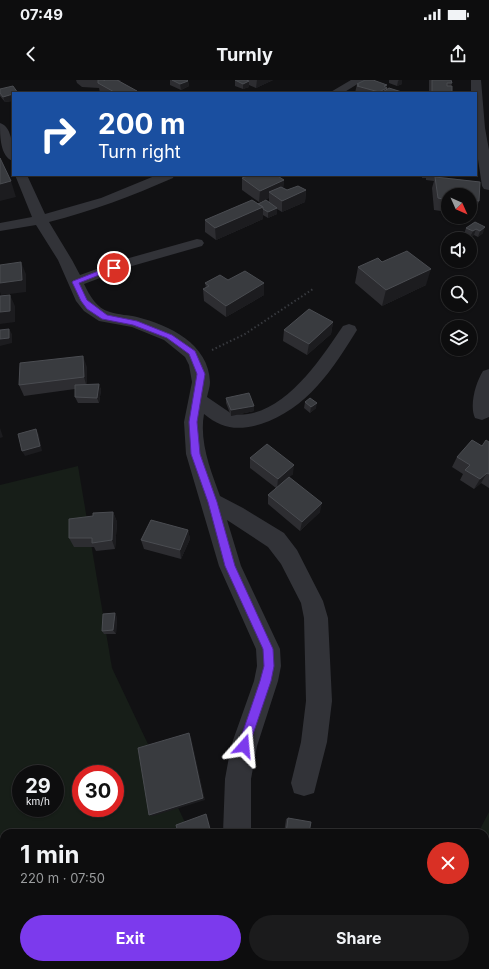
<!DOCTYPE html>
<html lang="en">
<head>
<meta charset="utf-8">
<style>
	:root { --surface:#0d0d0e; --page:#1b1b1c; --text:#f1f3f6; --muted:#9a9c9e; --line:#2d2d2e; --accent:#7c3aed }
	body { margin:0; font-family:Inter,sans-serif; background:var(--page); color:var(--text); height:100vh; display:flex; flex-direction:column; font-size:15px; white-space:nowrap }
	* { box-sizing:border-box; margin:0 }
	p { font-size:13px; color:var(--muted) }
	.icon { flex:none; width:22px; height:22px; fill:none; stroke:currentColor; stroke-width:2; stroke-linecap:round; stroke-linejoin:round }
	.map { position:relative; flex:1; overflow:hidden }
	.drawer { position:absolute; left:0px; top:749px; width:489px; height:140px; display:flex; flex-direction:column; background:var(--surface); border-radius:12px 12px 0 0; box-shadow:0 1px 3px #0004,0 0 0 1px var(--line) }
	.drawer>* { flex:none }
	.hud { position:absolute; left:12px; top:12px; width:465px; height:84px; border-radius:0px; box-shadow:0 1px 3px #0004,0 0 0 1px var(--line); background:#1a4fa0; color:#fff; overflow:hidden }
	.needle { width:26px; rotate:135deg }
	.fabs { position:absolute; left:441px; top:108px; display:grid; gap:8px }
	.fabs a { display:grid; place-items:center; width:36px; height:36px; border-radius:50%; background:var(--surface); box-shadow:0 1px 3px #0004,0 0 0 1px var(--line); font-size:20px }
	.speed { position:absolute; left:12px; top:685px; display:flex; gap:8px; font-size:20px; font-weight:700; text-align:center }
	.speed>* { display:grid; place-content:center; width:52px; height:52px; border-radius:50%; background:var(--surface); box-shadow:0 1px 3px #0004,0 0 0 1px var(--line); line-height:1 }
	.speed small { font-size:10px; font-weight:400 }
	.speed .limit { border:6px solid #d22; background:#fff; color:#111 }
	.pin { position:absolute; display:grid; place-items:center; width:34px; height:34px; color:#fff; margin:-17px; border:2px solid #fff; border-radius:50%; box-shadow:0 1px 4px #0007 }
	.me { position:absolute; width:44px; margin:-22px; rotate:18deg; stroke-linejoin:round; filter:drop-shadow(0 0 3px #0008) }
	.turn { display:flex; align-items:center; gap:14px; height:84px; padding:0 20px; font-size:18px }
	.turn .icon { width:52px; height:52px; stroke-width:2.5 }
	.turn b { display:block; font-size:28px; line-height:34px }
	.round { display:grid; place-items:center; flex:none; width:42px; height:42px; border-radius:21px; background:var(--page) }
	.summary { display:flex; align-items:center; justify-content:space-between; height:68px; padding:0 20px }
	h1 { font-size:24px; font-weight:700; line-height:30px }
	.action { display:flex; gap:8px; margin-top:auto; padding:8px 20px }
	.action a { flex:1; height:46px; border-radius:24px; background:var(--accent); color:#fff; font-size:16px; font-weight:700; line-height:46px; text-align:center }
	.action a+a { background:var(--page); color:var(--text) }
	.status { display:flex; justify-content:space-between; align-items:center; height:28px; padding:0 20px; background:var(--surface); direction:ltr }
	.status svg { height:11px; fill:currentColor }
	header { display:flex; justify-content:space-between; align-items:center; height:52px; padding:0 20px; background:var(--surface); font-size:18px; font-weight:700 }
	.map>svg:first-child { display:block }
	.green { fill:#171e18; fill-rule:evenodd }
	.lines { fill:none; stroke-linecap:round; stroke-linejoin:round }
	.path { stroke:#383a3f; stroke-width:2; stroke-dasharray:1.5 2.5; stroke-linecap:butt }
	.street { fill:#323338; fill-rule:evenodd }
	.wall { fill:#2d2d31 }
	.shaded-wall { fill:#1c1c1f }
	.building { fill:#393b3f; stroke:#4a4c51 }
	.route { fill:#7c3aed; stroke:#51269a }
</style>
</head>
<body>
<div class="status"><b>07:49</b><svg viewBox="0 0 49 12"><path d="M0 12V9h3v3zM5 12V6h3v6zM10 12V3h3v9zM15 12V0h3v12zM26 1h20v11H26zM47 4h2v5h-2z"/></svg></div>
<header><svg class="icon" aria-label="back" viewBox="0 0 24 24"><path d="M15 5l-7 7 7 7"/></svg>Turnly<svg class="icon" aria-label="share" viewBox="0 0 24 24"><path d="M12 15V3M7 8l5-5 5 5M5 13v7h14v-7"/></svg></header>
<div class="map">
<svg width="489" height="889" viewBox="0 0 489 889">
	<rect width="100%" height="100%" fill="#111113"/>
	<path class="green" d="M78,386L112,588L190,753H4V885H251L253,889H0V405ZM21,694H55V728H21ZM81,694H115V728H81Z
		M489,732V889H408L410,885H485V753H478Z"/>
	<g class="lines">
		<path class="path" d="M212,270L245,254L313,209"/>
		<path class="street" d="M351,0H364L343,13H329Z
			M471,0H481L485,48L489,70V110L484,109L482,106L476,66V13H471Z
			M0,43C13,47 13,70 13,81C0,77 0,55 0,43Z
			M15,95H27L45,134L101,118L157,95H174L173,98C132,116 92,131 49,142L72,180L80,195L122,180L197,159L202,160L204,163L202,166L132,186L84,204C90,216 96,228 110,232C119,235 129,235 137,237C169,245 209,264 210,302C210,307 208,312 207,317L232,334C281,341 320,280 343,246L349,244L355,246L357,250C333,289 307,329 261,344C238,351 222,349 204,334C199,362 211,391 220,416L243,428L284,453L297,470L323,521L328,538L332,621L327,662L314,713L304,716L294,713L291,703L301,662L306,621L304,538L301,523L281,484L268,467L227,440L241,486L280,569L281,586L278,601L257,666L251,699V753H223L225,699L231,666L254,601L257,586L256,569L219,486L186,374L184,342L192,302L189,285L185,277L164,260L132,247L99,241L84,231L76,221L58,180L36,145L0,151V143L32,137Z
			M489,289V337L482,340L475,338C469,325 476,302 483,291Z
			M226,885H258L259,889H227Z"/>
	</g>
	<path class="wall" d="M76,0H121L119,1L137,11V13H100L99,8L82,7L77,3Z
		M170,0H187L188,1L189,6L181,10L170,5Z
		M235,0H273L256,8L249,5V7L243,9L235,6Z
		M389,0H402V4L397,6L389,3Z
		M429,0H451L452,3L451,6L452,13H429Z
		M357,4L387,5V9L405,13H355Z
		M0,9L13,13V22L12,21L5,22L0,16Z
		M422,95H442L441,97L480,102L479,121L475,133L470,132V115H448V132L434,130L432,108L434,101L426,100V98H422Z
		M242,98L284,100L283,108L287,110H306L305,122L282,132L277,129V134L268,138L263,135V139L216,160L205,152V140L258,124L269,122V118L259,122L242,110Z
		M475,142L483,153L478,157L474,155L470,157L464,154L466,148Z
		M358,187L426,205L382,226L355,203Z
		M228,200L264,215L226,237L204,221L203,209L206,208L205,203Z
		M333,242L331,254L307,275L283,261L284,250Z
		M87,287V304H99L101,310L99,323H78L75,317V309L24,316L19,305Z
		M226,318L254,331L231,336L226,323Z
		M305,322L316,328L310,333L304,328Z
		M489,362V408L481,403L474,409L460,400L463,394L452,387L457,377Z
		M250,378L293,394L289,397L320,432L300,451L268,424V415L276,408L250,388Z
		M113,432L117,442L115,469L96,471L94,467H74L69,458L93,436Z
		M188,450L190,459L181,479L144,469L141,460Z
		M117,537L116,554H104L102,551Z
		M288,738L309,753H284L286,739Z"/>
	<path class="shaded-wall" d="M257,0H273L256,8Z
		M399,0H402V4L397,6L398,1Z
		M188,1L189,6L181,10L180,4Z
		M249,1V7L243,9V4Z
		M387,5L386,13H379L384,6Z
		M13,14V20L12,19V21L5,22L3,17Z
		M284,100L283,112H269V118L259,122L260,111Z
		M11,101L16,117L0,121V104Z
		M306,110L305,122L282,132V121Z
		M263,127V139L216,160L215,148Z
		M277,128V134L268,138V132Z
		M485,147L483,153L478,157L480,151Z
		M476,149L474,155L470,157L473,151Z
		M21,182L26,194V212L1,215L0,212V203Z
		M431,189L426,205L382,226L386,210Z
		M264,203V215L226,237V226Z
		M10,215L15,226V242L0,244V232Z
		M333,242L331,254L307,275L309,264Z
		M9,249L12,254V263L0,266V259Z
		M83,276L87,287V308L84,297Z
		M99,304L101,310L99,323L97,318Z
		M317,323L316,328L310,333L311,327Z
		M254,326V331L231,336V330Z
		M0,348L3,357L0,358Z
		M36,349L39,355L42,371L25,376L22,371Z
		M294,385L293,394L277,408L278,399Z
		M487,393L481,403L474,409L480,399Z
		M322,423L320,432L300,451L302,442Z
		M113,432L117,442L115,469L112,460Z
		M188,450L190,459L181,479L180,470Z
		M115,533L117,537L116,554L113,550Z
		M189,653L191,657L205,720L153,736L149,735Z
		M206,734L207,735L212,753H211Z
		M214,885H217L219,889H216Z"/>
	<path class="building" d="M98,0H104V1L105,0H117L137,11L132,13H116L98,3Z
		M172,0H187L188,1L180,4Z
		M235,0H246L249,1L243,4Z
		M365,0H373L387,5L384,6L387,8L379,12L357,6L359,5L357,4Z
		M432,0H451L452,3H447V6H452V13L432,12Z
		M13,6L18,13H13V14L3,17L0,13V9Z
		M389,8L405,13H381Z
		M0,78L11,101L0,104Z
		M251,95H276L284,100L260,111L242,98Z
		M435,97L480,102L479,121L470,120V115H448V120L438,118Z
		M298,106L306,110L282,121L269,112L281,107L287,110Z
		M252,120L263,127L215,148L205,140Z
		M266,120L277,128L268,132L263,129V127L258,124Z
		M475,142L485,147L480,151L476,149L473,151L466,148Z
		M407,171L431,189L386,210L358,187L378,178L382,182Z
		M21,182L22,200L0,203V185Z
		M245,191L264,203L226,226L203,209L209,206L205,203L220,195L228,200Z
		M10,215V231L0,232V216Z
		M309,229L333,242L309,264L284,250Z
		M9,249V258L0,259V250Z
		M83,276L84,297L19,305L20,283Z
		M99,304L97,318L75,317V305Z
		M249,313L254,326L231,330L226,318Z
		M310,318L317,323L311,327L305,322Z
		M36,349L40,366L22,371L18,354Z
		M472,360L482,366L486,360L489,362V394L487,393L480,399L465,390L470,385L457,377Z
		M267,364L294,385L278,399L250,378Z
		M289,397L322,423L302,442L268,415Z
		M113,432L112,460L92,463V458H69V439L93,436V433Z
		M151,440L188,450L180,470L141,460Z
		M115,533L113,550L102,551L103,534Z
		M189,653L203,718L149,735L138,668Z
		M206,734L211,753H178L176,745Z
		M288,738L311,742L309,753H286Z
		M177,885H214L216,889H178Z"/>
	<path class="route" d="M111,186L117,188L79,203L87,220L107,235L137,241L172,255L195,271L205,294L197,342L200,374L217,422L235,486L273,569L274,586L271,601L249,666L248,670L244,672L240,670L238,666L260,601L264,586L263,569L225,486L208,422L191,374L189,342L197,294L189,274L167,258L133,245L102,239L87,229L81,221L72,202L73,201Z"/>
</svg>
<div class="fabs">
<a><svg class="needle" viewBox="-14 -14 28 28"><path d="M0-13l5 13h-10z" fill="#e53935"/><path d="M0 13l5-13h-10z" fill="#9a9c9e"/></svg></a>
<a><svg class="icon" aria-label="sound" viewBox="0 0 24 24"><path d="M4 9h4l5-4v14l-5-4H4zM17 9q2 3 0 6"/></svg></a>
<a><svg class="icon" aria-label="search" viewBox="0 0 24 24"><circle cx="10" cy="10" r="6"/><path d="M15 15l6 6"/></svg></a>
<a><svg class="icon" aria-label="layers" viewBox="0 0 24 24"><path d="M12 4l9 5-9 5-9-5zM3 14l9 5 9-5"/></svg></a>
</div>
<div class="speed"><div>29<small>km/h</small></div><div class="limit">30</div></div>
<div class="pin" style="left:114px;top:188px;background:#d93025"><svg class="icon" aria-label="arrive" viewBox="0 0 24 24"><path d="M6 21V4h12l-3 4 3 4H6"/></svg></div>
<svg class="me" style="left:244px;top:666px" viewBox="-20 -20 40 40"><path d="M0-17L14 15 0 8-14 15z" fill="#7c3aed" stroke="#fff" stroke-width="4"/></svg>
<div class="hud">
<div class="turn"><svg class="icon" aria-label="right" viewBox="0 0 24 24"><path d="M7 20v-9h11M14 6l5 5-5 5"/></svg><div><b>200 m</b>Turn right</div></div>
</div>
<section class="drawer">
<div class="summary"><div><h1>1 min</h1><p>220 m · 07:50</p></div><a class="round" style="background:#d93025;color:#fff"><svg class="icon" aria-label="close" viewBox="0 0 24 24"><path d="M6 6l12 12M18 6L6 18"/></svg></a></div>
<div class="action"><a>Exit</a><a>Share</a></div>
</section>
</div>
</body>
</html>
